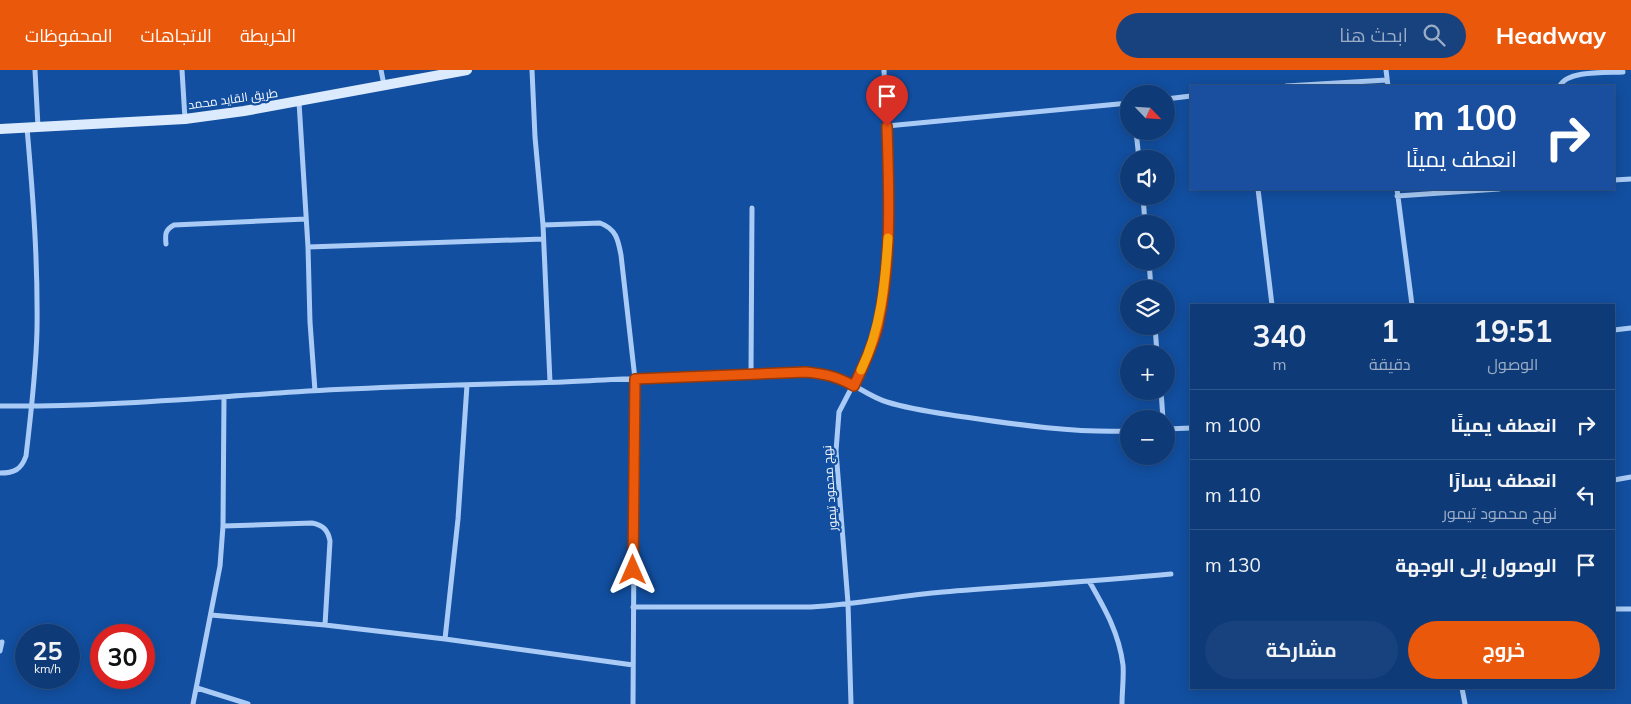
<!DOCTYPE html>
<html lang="ar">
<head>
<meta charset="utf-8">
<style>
	:root { --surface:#0e3b78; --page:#17427d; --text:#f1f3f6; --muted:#9badc6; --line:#2e558a; --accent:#ea580c }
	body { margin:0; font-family:Mulish,Cairo,sans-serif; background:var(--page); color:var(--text); direction:rtl; height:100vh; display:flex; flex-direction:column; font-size:19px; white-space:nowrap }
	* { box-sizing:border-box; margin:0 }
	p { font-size:16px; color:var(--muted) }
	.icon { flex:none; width:28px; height:28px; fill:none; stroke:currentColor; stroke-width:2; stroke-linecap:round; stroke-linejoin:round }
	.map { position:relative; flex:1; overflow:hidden; direction:ltr }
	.drawer { position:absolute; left:1190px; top:234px; width:425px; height:385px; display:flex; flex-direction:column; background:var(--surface); border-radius:0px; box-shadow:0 2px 12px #0003,0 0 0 1px var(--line); direction:rtl }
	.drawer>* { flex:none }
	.banner { position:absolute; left:1190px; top:15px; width:425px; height:105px; border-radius:0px; box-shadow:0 2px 12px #0003,0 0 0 1px var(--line); direction:rtl; background:#1a4fa0; color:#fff; overflow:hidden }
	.needle { width:32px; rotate:115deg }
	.controls { position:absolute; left:1120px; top:15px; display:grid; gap:10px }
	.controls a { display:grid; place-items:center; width:55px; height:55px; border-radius:50%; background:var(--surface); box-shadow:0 2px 12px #0003,0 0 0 1px var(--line); font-size:25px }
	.speed { position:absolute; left:15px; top:554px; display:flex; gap:10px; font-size:25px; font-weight:700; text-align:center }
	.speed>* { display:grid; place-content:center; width:65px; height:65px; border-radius:50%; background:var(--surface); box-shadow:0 2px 12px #0003,0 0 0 1px var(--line); line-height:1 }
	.speed small { font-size:12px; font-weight:400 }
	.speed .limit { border:8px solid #d22; background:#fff; color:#111 }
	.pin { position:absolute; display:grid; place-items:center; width:42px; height:42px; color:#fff; margin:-51px -21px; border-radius:50% 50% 50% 0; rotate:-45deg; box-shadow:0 0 5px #0007 }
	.pin .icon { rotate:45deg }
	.me { position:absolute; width:55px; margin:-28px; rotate:0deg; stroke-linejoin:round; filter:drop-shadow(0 0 4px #0008) }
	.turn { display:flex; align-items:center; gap:18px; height:105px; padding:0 15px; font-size:22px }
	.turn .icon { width:65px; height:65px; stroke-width:2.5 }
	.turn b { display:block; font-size:35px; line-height:42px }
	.eta { display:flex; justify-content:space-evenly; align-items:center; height:85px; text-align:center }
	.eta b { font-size:30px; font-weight:700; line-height:35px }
	.primary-button { display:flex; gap:10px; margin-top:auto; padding:10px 15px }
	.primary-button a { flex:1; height:58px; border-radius:30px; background:var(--accent); color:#fff; font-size:20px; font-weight:700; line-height:58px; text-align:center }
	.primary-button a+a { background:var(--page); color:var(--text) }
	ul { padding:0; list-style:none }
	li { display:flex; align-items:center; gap:15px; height:70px; padding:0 15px; border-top:1px solid var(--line) }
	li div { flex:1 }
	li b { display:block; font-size:19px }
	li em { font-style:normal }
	header { display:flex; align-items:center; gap:30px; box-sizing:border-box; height:70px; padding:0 25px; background:var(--accent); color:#fff }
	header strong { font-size:24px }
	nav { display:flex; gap:28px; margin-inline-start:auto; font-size:18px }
	.search { width:350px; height:45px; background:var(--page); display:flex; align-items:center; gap:12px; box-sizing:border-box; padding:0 18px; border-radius:28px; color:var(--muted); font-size:19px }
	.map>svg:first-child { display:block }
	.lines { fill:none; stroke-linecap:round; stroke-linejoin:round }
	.street { stroke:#aacbf5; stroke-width:5 }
	.secondary { stroke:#dbeafd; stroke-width:10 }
	.route-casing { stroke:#983908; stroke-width:12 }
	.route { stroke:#ea580c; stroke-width:9 }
	.slow { stroke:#f59e0b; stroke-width:9 }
	.labels { text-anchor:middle; stroke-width:4.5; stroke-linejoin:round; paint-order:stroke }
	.street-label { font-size:12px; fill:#fff; stroke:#124fa0 }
</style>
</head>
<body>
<header>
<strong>Headway</strong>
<div class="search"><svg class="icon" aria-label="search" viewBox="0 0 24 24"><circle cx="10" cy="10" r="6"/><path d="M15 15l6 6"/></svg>ابحث هنا</div>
<nav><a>الخريطة</a><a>الاتجاهات</a><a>المحفوظات</a></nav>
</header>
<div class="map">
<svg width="1631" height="634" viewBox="0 0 1631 634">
	<rect width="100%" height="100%" fill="#124fa0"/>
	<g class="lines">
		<path class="street" d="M35,0L38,57
			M182,0L185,49
			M381,0L384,15
			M532,0L535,67L543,155L550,312
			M1386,0L1388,16
			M1286,16L1387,10
			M1560,16C1567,0 1608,3 1623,2
			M1166,29L1191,26
			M299,32L308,177L310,252L315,321
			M887,56L1129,33
			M1136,61L1139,89
			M1614,110L1631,109
			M1258,119L1272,235
			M1397,119L1412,235
			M1143,126L1145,154
			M1397,126L1499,119
			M543,155L600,153C616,159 618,169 621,185L635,309L633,634
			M166,174C165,164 165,160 174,155L306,149
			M308,177L543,169
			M1149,191L1151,219
			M1155,256L1157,284
			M1614,260L1631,258
			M751,304L752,138
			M1161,321L1163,349
			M0,336C93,337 186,329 279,323C374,316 468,315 563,312C644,308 725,303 806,302C817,303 828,304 839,308C856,315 870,327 887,332C912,340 939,343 965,347C1019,355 1075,363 1129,361
			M1166,359L1191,358
			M0,403C14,403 21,400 26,386C31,344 36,302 37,260C38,192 33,126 27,58
			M1614,410L1631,407
			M223,456L312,453C323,455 328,460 330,471L325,555
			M1089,511C1105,539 1119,563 1123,595C1124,607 1122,621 1122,634
			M633,537H811C855,534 899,526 943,522C1019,516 1095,511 1171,504
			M1614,539H1631
			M211,545L325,555L445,569L633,595
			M445,569L458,449L467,315
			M0,581L2,572
			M197,618L248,634
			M1462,618L1465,634
			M193,634L220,496L223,456L224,327
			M851,634L848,533L836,381L839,342L868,286L878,256L886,201L890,136L884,0"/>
		<path class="secondary" d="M0,59L185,49L244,41L467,0"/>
	</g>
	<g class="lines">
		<g class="route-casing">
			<path id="route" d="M633,500L635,309L806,302C825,304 836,306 854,316C863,296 873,277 878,255C892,190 889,122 887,56"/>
		</g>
		<use href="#route" class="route"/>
		<path class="slow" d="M861,300C881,259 885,213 888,168"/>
	</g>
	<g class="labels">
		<g class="street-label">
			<text transform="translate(233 29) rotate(-8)" y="4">طريق القايد محمد</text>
			<text transform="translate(830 418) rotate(-94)" y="4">نهج محمود تيمور</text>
		</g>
	</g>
</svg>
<div class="controls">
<a><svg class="needle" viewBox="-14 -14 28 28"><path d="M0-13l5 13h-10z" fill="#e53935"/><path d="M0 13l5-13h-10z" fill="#9badc6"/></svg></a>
<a><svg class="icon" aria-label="sound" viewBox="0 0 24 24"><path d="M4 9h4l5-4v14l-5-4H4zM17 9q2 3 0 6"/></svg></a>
<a><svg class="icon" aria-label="search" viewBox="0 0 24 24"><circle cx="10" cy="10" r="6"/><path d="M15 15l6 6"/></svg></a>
<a><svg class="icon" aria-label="layers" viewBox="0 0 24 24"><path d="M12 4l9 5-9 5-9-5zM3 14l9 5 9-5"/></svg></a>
<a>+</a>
<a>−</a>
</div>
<div class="speed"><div>25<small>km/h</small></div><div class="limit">30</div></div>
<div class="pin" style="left:887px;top:56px;background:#d93025"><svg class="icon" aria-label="arrive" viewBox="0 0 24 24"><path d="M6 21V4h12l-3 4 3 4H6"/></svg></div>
<svg class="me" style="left:633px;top:500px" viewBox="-20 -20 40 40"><path d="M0-17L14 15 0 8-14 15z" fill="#ea580c" stroke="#fff" stroke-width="4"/></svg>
<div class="banner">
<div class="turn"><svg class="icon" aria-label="right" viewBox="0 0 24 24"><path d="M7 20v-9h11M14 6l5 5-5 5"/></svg><div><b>100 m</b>انعطف يمينًا</div></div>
</div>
<section class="drawer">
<div class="eta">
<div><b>19:51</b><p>الوصول</p></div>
<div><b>1</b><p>دقيقة</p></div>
<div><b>340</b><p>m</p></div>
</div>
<ul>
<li><svg class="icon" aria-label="right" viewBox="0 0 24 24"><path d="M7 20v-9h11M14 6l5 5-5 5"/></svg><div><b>انعطف يمينًا</b></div><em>100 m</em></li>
<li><svg class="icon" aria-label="left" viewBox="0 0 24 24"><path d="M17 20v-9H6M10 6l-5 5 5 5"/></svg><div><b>انعطف يسارًا</b><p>نهج محمود تيمور</p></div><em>110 m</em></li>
<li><svg class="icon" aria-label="arrive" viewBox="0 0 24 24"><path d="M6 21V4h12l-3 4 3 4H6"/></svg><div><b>الوصول إلى الوجهة</b></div><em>130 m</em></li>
</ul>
<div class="primary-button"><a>خروج</a><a>مشاركة</a></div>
</section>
</div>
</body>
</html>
